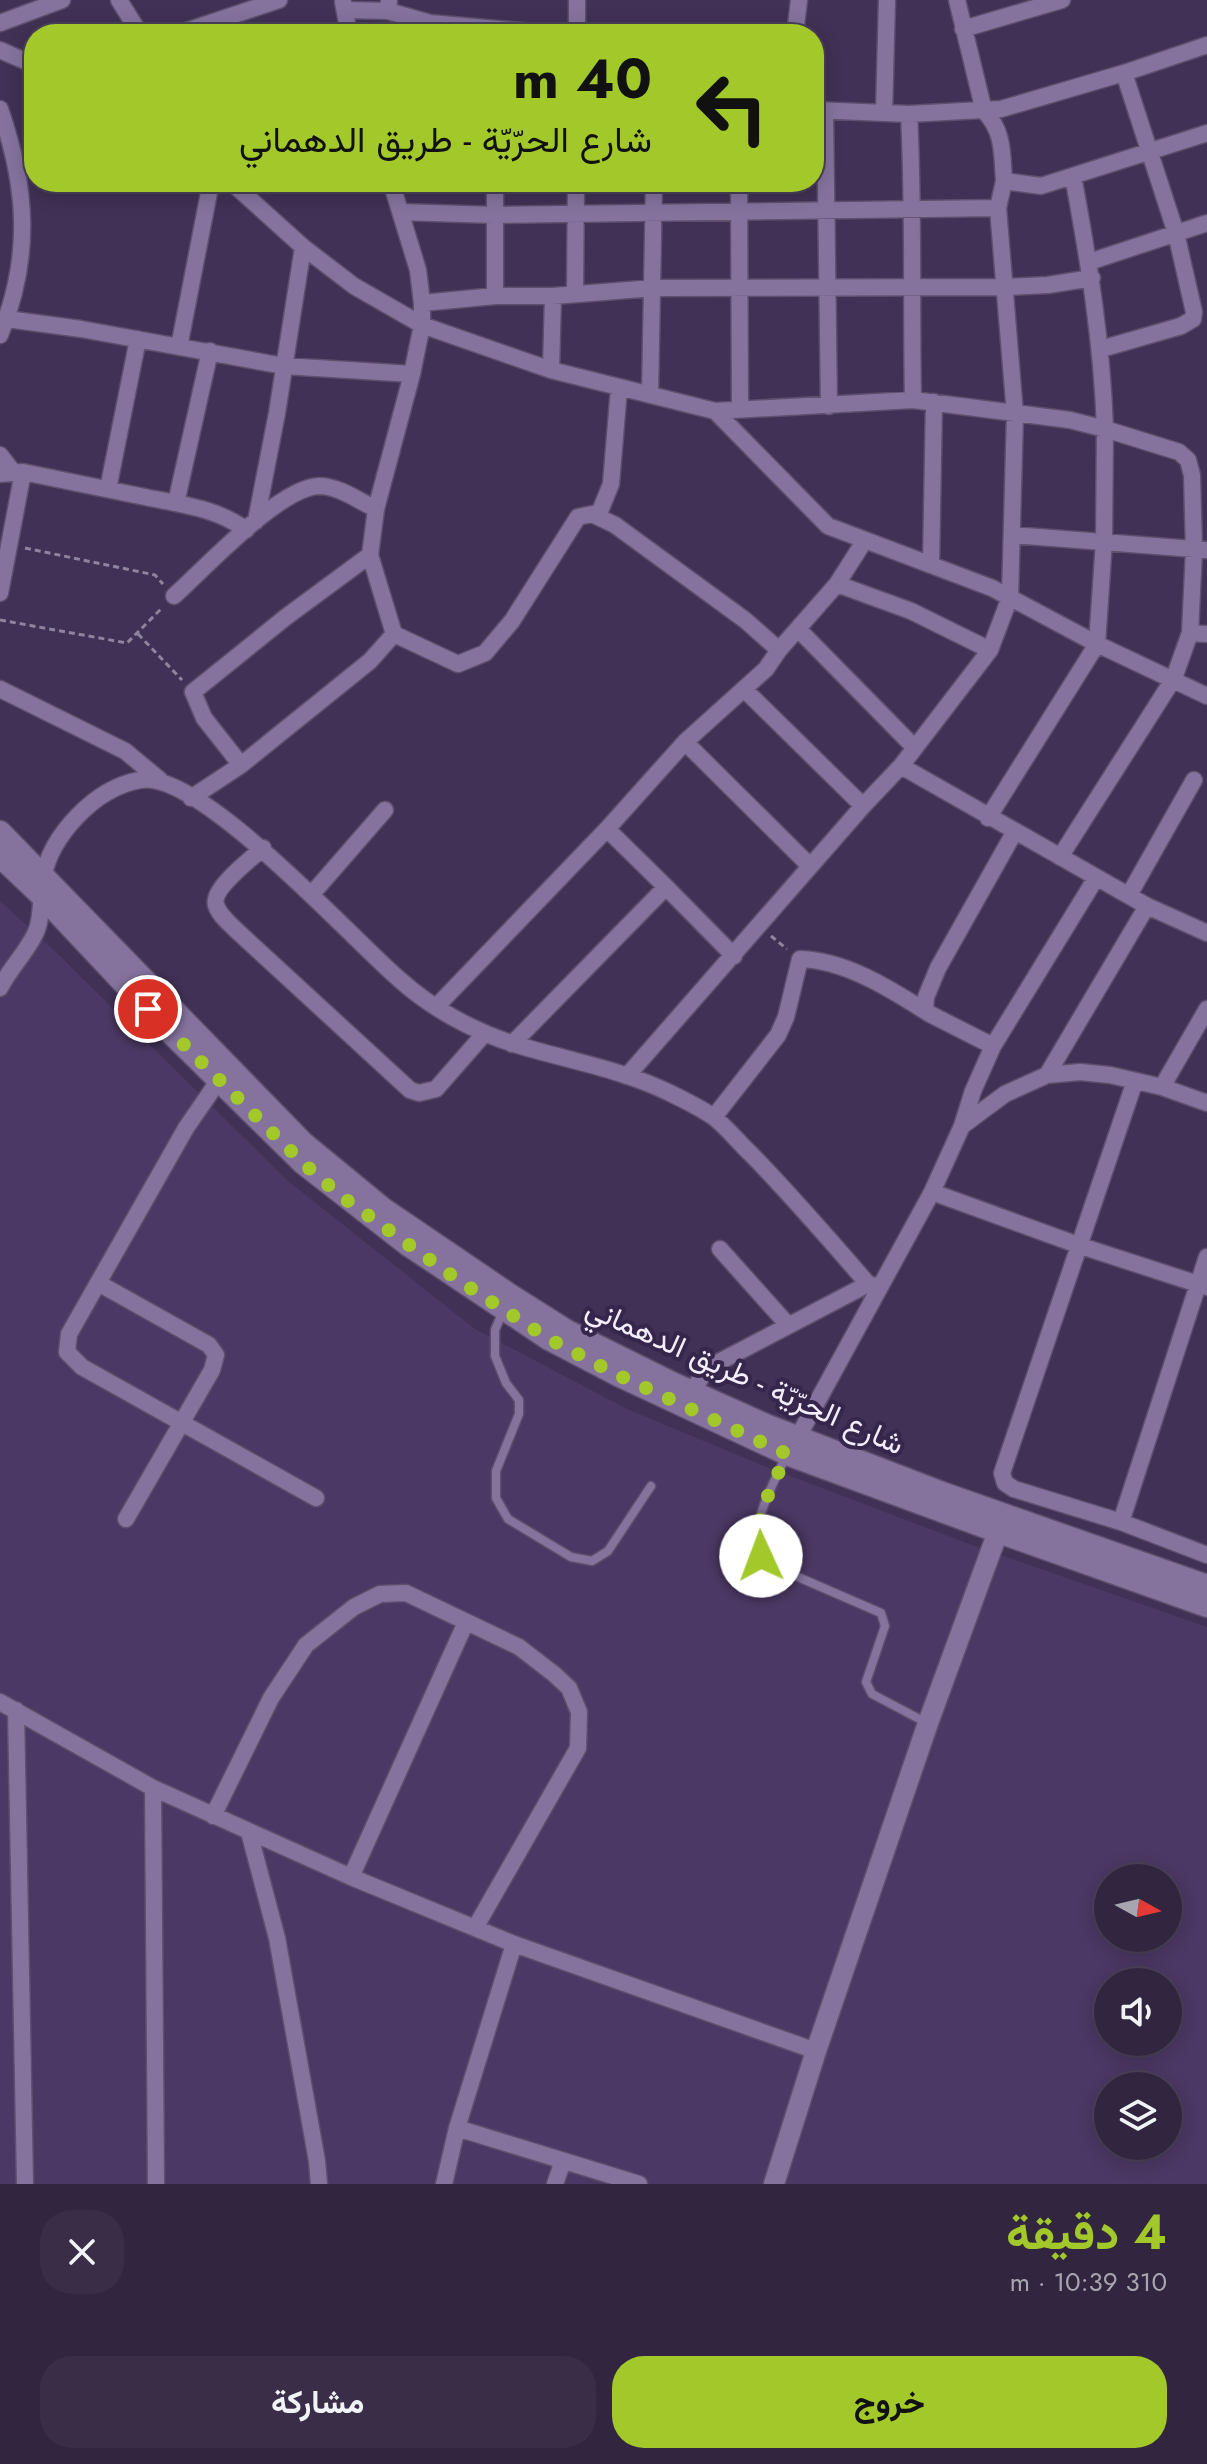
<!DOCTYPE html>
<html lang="ar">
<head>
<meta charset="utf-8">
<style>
	:root { --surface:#312540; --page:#392d47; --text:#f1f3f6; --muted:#a8a5b1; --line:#4c4259; --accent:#a2c929 }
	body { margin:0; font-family:Jost,Vazirmatn,sans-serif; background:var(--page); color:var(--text); direction:rtl; height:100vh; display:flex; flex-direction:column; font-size:30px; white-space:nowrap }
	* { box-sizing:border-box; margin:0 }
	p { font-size:26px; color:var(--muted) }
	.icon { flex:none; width:44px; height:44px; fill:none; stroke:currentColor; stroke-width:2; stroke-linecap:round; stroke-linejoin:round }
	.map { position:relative; height:2184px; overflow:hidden; direction:ltr }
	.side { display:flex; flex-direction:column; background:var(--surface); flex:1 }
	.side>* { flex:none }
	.top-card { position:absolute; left:24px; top:24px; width:800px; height:168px; border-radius:32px; box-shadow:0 4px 20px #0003,0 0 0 2px var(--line); direction:rtl; background:#a2c929; color:#111; overflow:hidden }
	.needle { width:52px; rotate:98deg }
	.tools { position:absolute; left:1094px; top:1864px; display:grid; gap:16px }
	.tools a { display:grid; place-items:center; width:88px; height:88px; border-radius:50%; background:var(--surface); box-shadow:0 4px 20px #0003,0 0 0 2px var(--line); font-size:40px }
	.pin { position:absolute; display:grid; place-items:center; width:68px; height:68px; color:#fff; margin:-34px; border:4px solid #fff; border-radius:50%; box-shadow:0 2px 8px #0007 }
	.me { position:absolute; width:88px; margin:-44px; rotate:358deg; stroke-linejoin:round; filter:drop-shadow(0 0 6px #0008) }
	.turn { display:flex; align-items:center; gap:28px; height:168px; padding:0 40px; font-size:36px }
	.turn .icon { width:104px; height:104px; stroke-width:2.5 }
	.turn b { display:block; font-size:56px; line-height:68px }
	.round { display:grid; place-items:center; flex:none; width:84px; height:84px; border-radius:32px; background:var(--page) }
	.summary { display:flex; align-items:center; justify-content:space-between; height:136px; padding:0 40px }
	h1 { font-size:48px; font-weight:700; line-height:60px; color:var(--accent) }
	.action { display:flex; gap:16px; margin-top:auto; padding:16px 40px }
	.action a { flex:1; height:92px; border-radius:32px; background:var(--accent); color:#111; font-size:32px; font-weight:700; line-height:92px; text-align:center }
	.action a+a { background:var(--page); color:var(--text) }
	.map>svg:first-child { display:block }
	.built { fill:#4b3864; fill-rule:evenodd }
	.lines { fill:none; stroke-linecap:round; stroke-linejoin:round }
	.service-casing { stroke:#5d4f6d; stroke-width:11 }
	.minor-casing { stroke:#5d4f6d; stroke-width:19 }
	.tertiary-casing { stroke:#5d4f6d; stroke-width:23 }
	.secondary-casing { stroke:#5d4f6d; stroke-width:25 }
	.path { stroke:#8f849f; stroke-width:3; stroke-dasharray:6 4; stroke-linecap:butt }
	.service { stroke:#85739e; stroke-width:8 }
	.minor { stroke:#85739e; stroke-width:16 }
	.tertiary { stroke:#85739e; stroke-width:20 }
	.secondary { stroke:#85739e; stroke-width:22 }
	.route { stroke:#a2c929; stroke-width:14; stroke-dasharray:0 25.2 }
	.labels { text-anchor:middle; stroke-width:8; stroke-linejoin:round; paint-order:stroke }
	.street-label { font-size:30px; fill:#f3edfc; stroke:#37264b }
</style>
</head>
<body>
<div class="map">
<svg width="1207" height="2184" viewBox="0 0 1207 2184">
	<rect width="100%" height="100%" fill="#413156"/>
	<path class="built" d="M0,901L58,954L288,1181L475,1329L627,1409L764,1466L972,1545L1207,1627V2184H0ZM1108,1878H1168V1938H1108ZM1108,1982H1168V2042H1108ZM1108,2086H1168V2146H1108Z"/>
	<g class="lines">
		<g class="service-casing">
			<path id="service" d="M503,1311L495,1330V1356L506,1383L519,1400V1414L496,1471V1498L508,1519L571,1557L592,1561L608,1551L651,1486
				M787,1454C776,1479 747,1527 761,1554C763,1559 770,1563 775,1567L881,1613L885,1626L866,1682L872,1694L927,1723"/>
		</g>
		<g class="minor-casing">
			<path id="minor" d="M119,0L140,34
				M389,0L388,11L430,23L557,34
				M957,0L984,111C1004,131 1002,154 1004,181L1041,186L1207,133
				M343,2L349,34
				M346,10L388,11
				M0,23L62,0
				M963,29L1062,0
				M177,34L279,0
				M577,34V0
				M795,34L799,0
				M0,50L34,65
				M0,109C27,187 32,257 0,335
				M814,110L909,114L1001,109L1124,73L1207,45
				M825,112L829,406
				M884,113L887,0
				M909,114C914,209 911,304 913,400
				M231,182L303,247L354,286L422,325L551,370L715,411L913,400L1070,420L1105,429C1102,341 1089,263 1073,176
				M391,182L418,270L422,303V325L412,374L376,509L370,555L394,634L458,664L485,653L512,621L578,517L592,514L615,525L745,620L779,650
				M739,182L740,409
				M401,212L495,215L998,208
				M1089,262L1207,223
				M575,294L576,182
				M495,296V182
				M422,303L495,296H553L654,288L1005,287L1048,285L1092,278
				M7,319L81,329L284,366L412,374
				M179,347L211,182
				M1101,349L1181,326L1193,319L1194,312L1176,233L1124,73
				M551,370L553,296
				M650,395L654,182
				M715,411L828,526L992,588L1097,644L1207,696
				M0,455L14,473
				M0,474L23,472C62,480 101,488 140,496C177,504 216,507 246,530
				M108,489L138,339
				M176,503L210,351
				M598,516L611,484L619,388
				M256,521L277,413L303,247
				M1012,535L1207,550
				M931,565L934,402
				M837,584L911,611L990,650
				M0,593L23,472
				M174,596C205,568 280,487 319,486C339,486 359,501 376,509
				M799,630L915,748
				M1190,633L1207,634
				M0,689L125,751L160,780
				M745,690L863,806
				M685,742L810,866
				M241,765L204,718L193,692L286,617L370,555
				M901,766L1147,906L1207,933
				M191,798L241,765L370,661L394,634
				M988,818L1097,644L1104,541L1105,429L1179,452L1188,460L1192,475L1194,550L1190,633L1174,678L1060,857
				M607,829L666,887
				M263,848C251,859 211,889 216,905C219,915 229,923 236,930L410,1090L419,1093L436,1089L485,1033
				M311,895L385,810
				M1129,895L1194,780
				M0,988C10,968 27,952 36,932C43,916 40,895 43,878C51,835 95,788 140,780C199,769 351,938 399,979C431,1008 473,1031 514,1044C566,1060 621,1069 670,1093C684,1100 699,1107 712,1116C726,1126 738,1142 751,1154C792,1196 830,1240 868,1284L880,1287
				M436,1007L607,829L685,742L766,669L779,650L837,584L865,540
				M512,1044L666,887L734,956
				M993,1046L1096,878
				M1047,1075L1147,906
				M627,1076L863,806L901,766L990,650L1010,597L1015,414L998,208L1004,181
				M219,1080L186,1128L69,1334L67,1352L82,1367L316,1498
				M1135,1081L1002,1473L1005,1483L1014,1489L1121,1522L1207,1555
				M1162,1087L1207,1009
				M714,1117L778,1035L786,1017L800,959C844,960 889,988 925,1011
				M962,1126L973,1091L993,1046L928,1013L925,1009L926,997L938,968L1014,833
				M932,1192L1078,1245L1207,1287
				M720,1249L788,1325
				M100,1284L209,1345L216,1355L212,1370L126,1519
				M692,1392L704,1373L717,1363L868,1284
				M793,1446L932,1192L962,1126L1005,1094L1047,1075L1080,1072L1110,1075L1162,1087L1207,1103
				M1121,1522L1207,1257
				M0,1702L153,1788L351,1877L514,1944L816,2051
				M16,1710L25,2184
				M153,1788L156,2184
				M213,1816L271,1698L306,1645L354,1607L380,1594L406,1593L519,1647L554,1674L569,1688L579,1712L578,1748L475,1928
				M249,1832L277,1938L317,2161L319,2184
				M351,1877L466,1622
				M457,2128L639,2184
				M444,2184L457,2128L514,1944
				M555,2184L563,2161"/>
		</g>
		<g class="tertiary-casing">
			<path id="tertiary" d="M774,2184L816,2051L928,1723L1003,1518"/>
		</g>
		<g class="secondary-casing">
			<path id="secondary" d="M0,832L303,1143L382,1208L510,1295L567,1331L674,1384L768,1426L942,1493L1207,1586
				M0,856L41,895L169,1031L303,1163L407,1244L549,1339L618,1375L787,1454L999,1532L1207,1606"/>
		</g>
		<path class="path" d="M25,548L155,575L163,584
			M0,620L127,643L163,607
			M138,634L182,680
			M771,936L787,949"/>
		<use href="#service" class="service"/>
		<use href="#minor" class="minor"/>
		<use href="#tertiary" class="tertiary"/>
		<use href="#secondary" class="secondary"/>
	</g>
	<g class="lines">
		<path class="route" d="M148,1009L303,1163L341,1196L458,1280L549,1339L618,1375L787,1454C773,1487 751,1519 761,1556"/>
	</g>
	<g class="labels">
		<g class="street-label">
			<text transform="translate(745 1376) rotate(24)" y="10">شارع الحرّيّة - طريق الدهماني</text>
		</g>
	</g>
</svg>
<div class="tools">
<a><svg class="needle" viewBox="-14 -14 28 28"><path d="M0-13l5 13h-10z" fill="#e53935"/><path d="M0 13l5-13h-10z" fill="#a8a5b1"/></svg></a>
<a><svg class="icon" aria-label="sound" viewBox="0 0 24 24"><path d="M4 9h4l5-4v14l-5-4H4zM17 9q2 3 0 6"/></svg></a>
<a><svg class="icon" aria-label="layers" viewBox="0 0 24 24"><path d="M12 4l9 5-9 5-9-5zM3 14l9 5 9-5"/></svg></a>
</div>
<div class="pin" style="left:148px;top:1009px;background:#d93025"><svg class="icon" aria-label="arrive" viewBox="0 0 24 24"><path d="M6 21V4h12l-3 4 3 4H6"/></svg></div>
<svg class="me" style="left:761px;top:1556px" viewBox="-20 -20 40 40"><circle r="19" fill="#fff"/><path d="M0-13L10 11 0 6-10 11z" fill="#a2c929"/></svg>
<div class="top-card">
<div class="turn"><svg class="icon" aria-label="left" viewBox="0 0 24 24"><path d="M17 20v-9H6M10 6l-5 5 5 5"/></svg><div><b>40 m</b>شارع الحرّيّة - طريق الدهماني</div></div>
</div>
</div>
<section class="side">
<div class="summary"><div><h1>4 دقيقة</h1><p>310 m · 10:39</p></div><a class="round"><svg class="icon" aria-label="close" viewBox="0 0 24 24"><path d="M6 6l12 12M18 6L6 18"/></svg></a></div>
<div class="action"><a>خروج</a><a>مشاركة</a></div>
</section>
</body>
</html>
